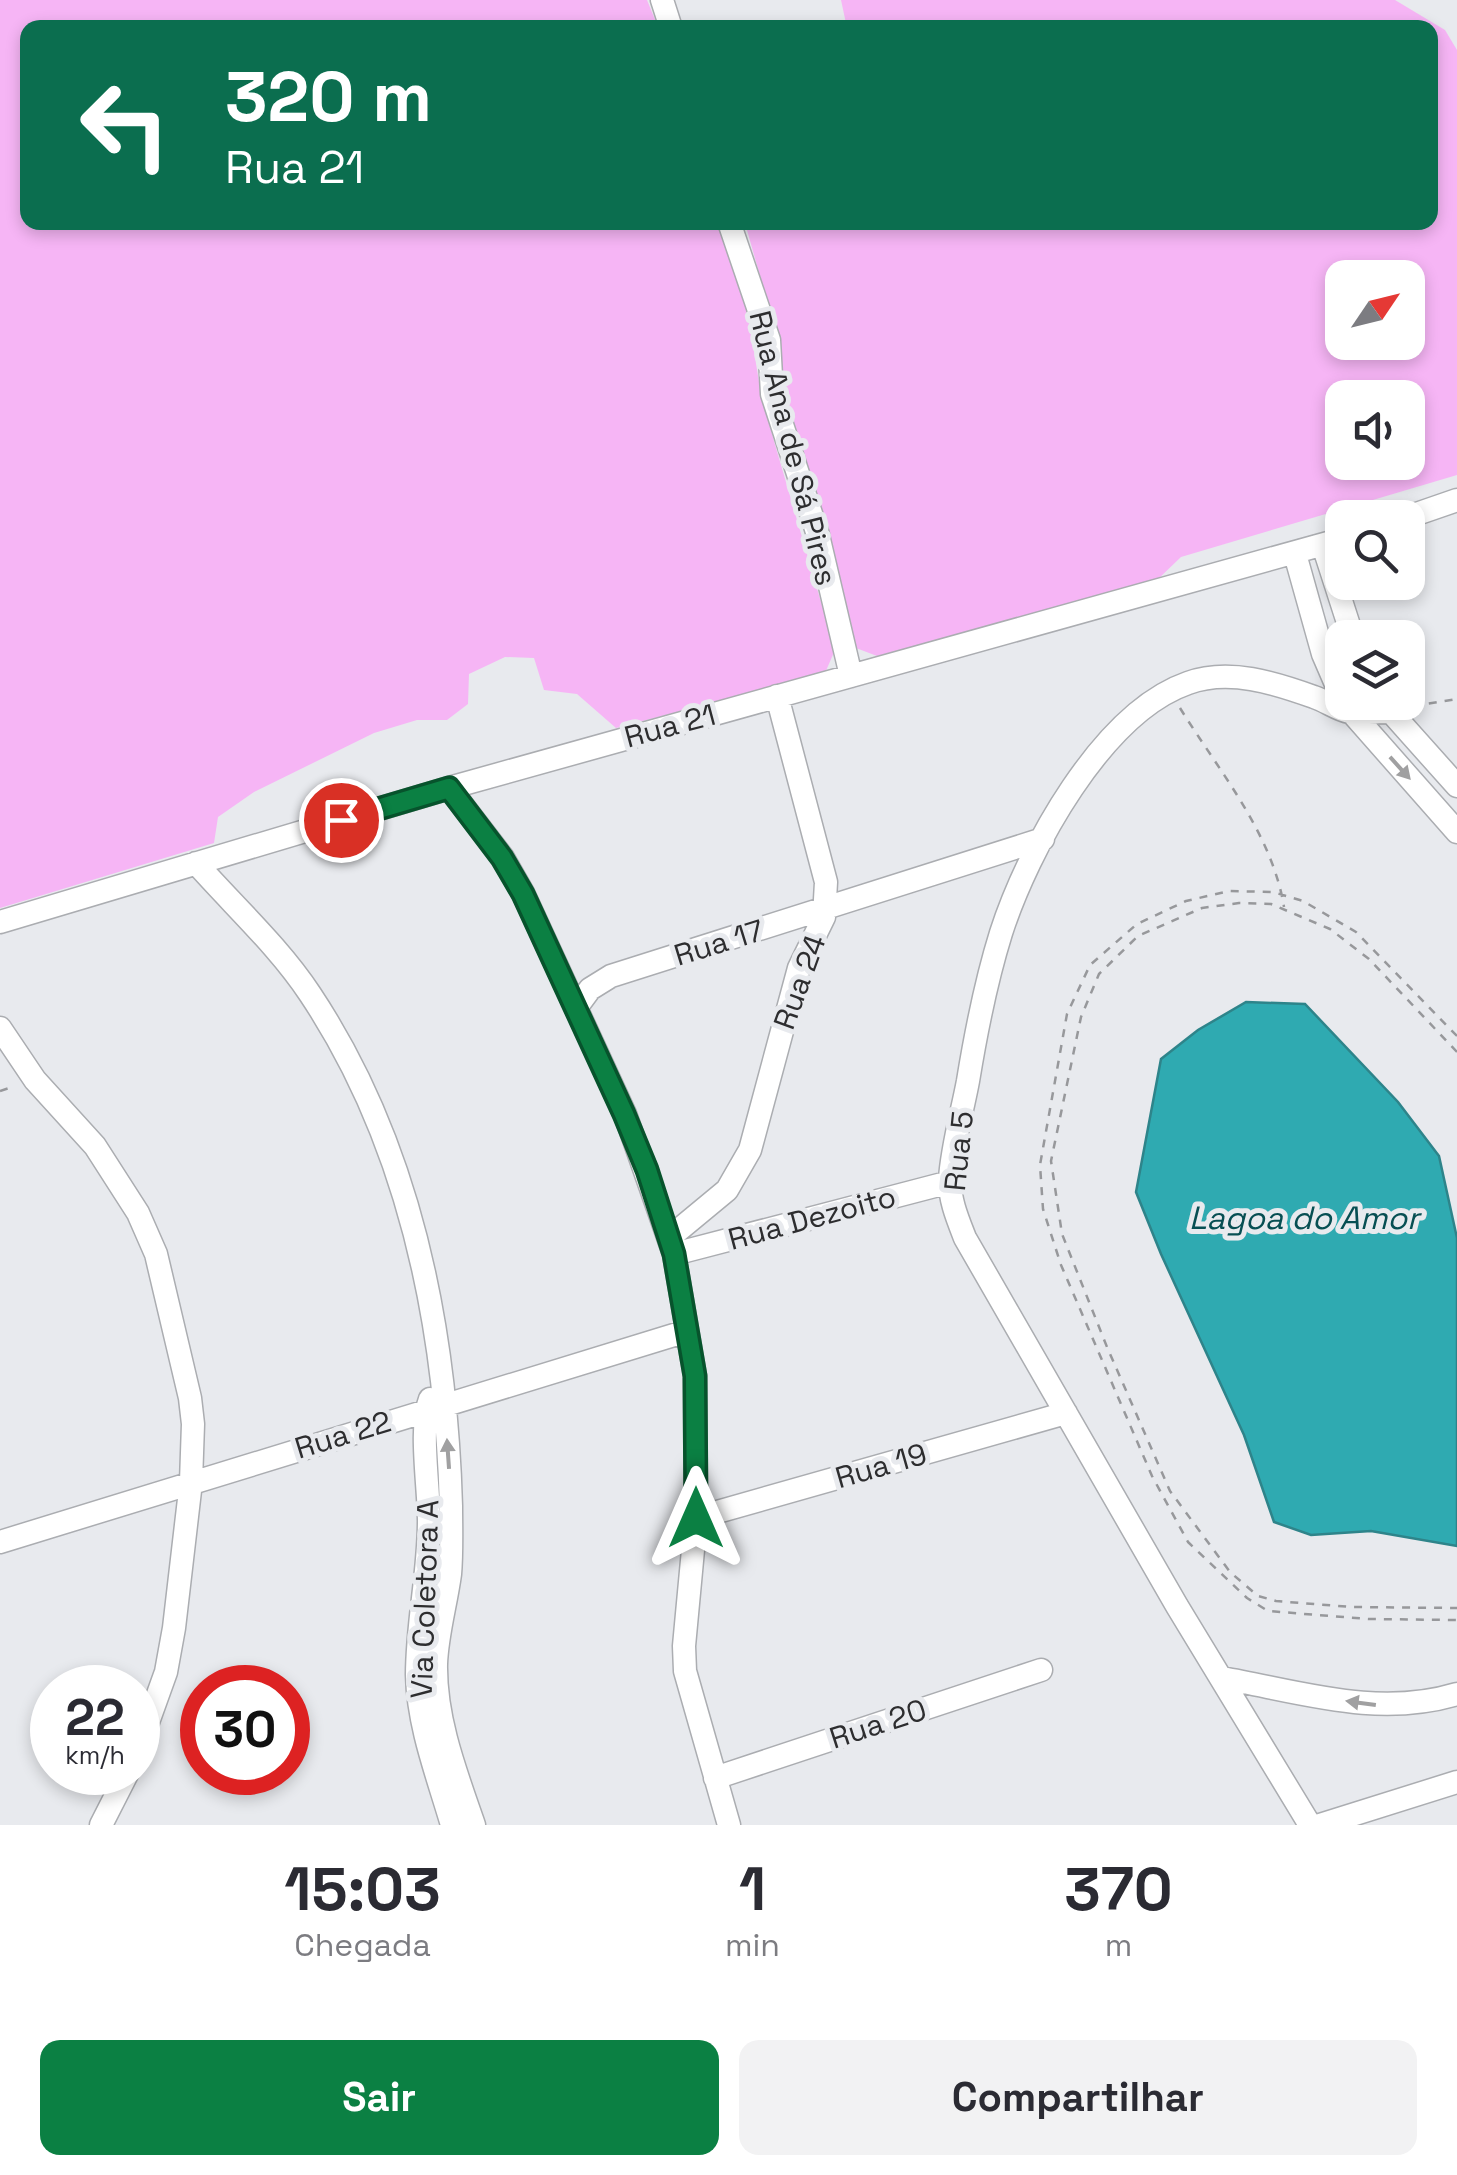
<!DOCTYPE html>
<html lang="pt">
<head>
<meta charset="utf-8">
<style>
	:root { --surface:#fff; --page:#f2f2f3; --text:#2b2b33; --muted:#7c7c81; --accent:#0b8043 }
	body { margin:0; font-family:"Space Grotesk",sans-serif; background:var(--page); color:var(--text); height:100vh; display:flex; flex-direction:column; font-size:38px; white-space:nowrap }
	* { box-sizing:border-box; margin:0 }
	p { font-size:32px; color:var(--muted) }
	.icon { flex:none; width:55px; height:55px; fill:none; stroke:currentColor; stroke-width:2; stroke-linecap:round; stroke-linejoin:round }
	.map { position:relative; height:1825px; overflow:hidden }
	.side { display:flex; flex-direction:column; background:var(--surface); flex:1 }
	.side>* { flex:none }
	.guide { position:absolute; left:20px; top:20px; width:1418px; height:210px; border-radius:20px; box-shadow:0 5px 15px #0003; background:#0b6e4f; color:#fff; overflow:hidden }
	.needle { width:65px; rotate:55deg }
	.controls { position:absolute; left:1325px; top:260px; display:grid; gap:20px }
	.controls a { display:grid; place-items:center; width:100px; height:100px; border-radius:20px; background:var(--surface); box-shadow:0 5px 15px #0003; font-size:50px }
	.speed { position:absolute; left:30px; top:1665px; display:flex; gap:20px; font-size:50px; font-weight:700; text-align:center }
	.speed>* { display:grid; place-content:center; width:130px; height:130px; border-radius:50%; background:var(--surface); box-shadow:0 5px 15px #0003; line-height:1 }
	.speed small { font-size:25px; font-weight:400 }
	.speed .limit { border:15px solid #d22; background:#fff; color:#111 }
	.pin { position:absolute; display:grid; place-items:center; width:85px; height:85px; color:#fff; margin:-42px; border:5px solid #fff; border-radius:50%; box-shadow:0 2px 10px #0007 }
	.me { position:absolute; width:110px; margin:-55px; rotate:0deg; stroke-linejoin:round; filter:drop-shadow(0 0 8px #0008) }
	.turn { display:flex; align-items:center; gap:35px; height:210px; padding:0 40px; font-size:45px }
	.turn .icon { width:130px; height:130px; stroke-width:2.5 }
	.turn b { display:block; font-size:70px; line-height:85px }
	.eta { display:flex; justify-content:space-evenly; align-items:center; height:170px; text-align:center }
	.eta b { font-size:60px; font-weight:800; line-height:70px }
	.cta { display:flex; gap:20px; margin-top:auto; padding:20px 40px }
	.cta a { flex:1; height:115px; border-radius:20px; background:var(--accent); color:#fff; font-size:40px; font-weight:800; line-height:115px; text-align:center }
	.cta a+a { background:var(--page); color:var(--text) }
	.map>svg:first-child { display:block }
	.green { fill:#f6b5f5; fill-rule:evenodd }
	.water { fill:#2faab1; stroke:#2e848a; stroke-width:2.5 }
	.lines { fill:none; stroke-linecap:round; stroke-linejoin:round }
	.minor-casing { stroke:#abadb1; stroke-width:25 }
	.path { stroke:#97989b; stroke-width:2.5; stroke-dasharray:8 8; stroke-linecap:butt }
	.minor { stroke:#fff; stroke-width:22 }
	.oneway { fill:#a0a0a1 }
	.route-casing { stroke:#07532c; stroke-width:25 }
	.route { stroke:#0b8043; stroke-width:18 }
	.labels { text-anchor:middle; stroke-width:10; stroke-linejoin:round; paint-order:stroke }
	.street-label { font-size:30px; fill:#2d2d2f; stroke:#e8eaee }
	.water-label { font-size:32px; font-style:italic; fill:#074f53; stroke:#e8eaee }
</style>
</head>
<body>
<div class="map">
<svg width="1457" height="1825" viewBox="0 0 1457 1825">
	<rect width="100%" height="100%" fill="#e8eaee"/>
	<path class="green" d="M0,0H647L658,27L28,28V222L720,223L747,309L762,400L835,650L825,673L616,728L577,694L544,690L534,658L505,657L469,674L468,704L447,720H417L374,733L254,792L218,817L214,843L0,908Z
		M841,0H1395L1445,30L1457,50V475L1181,557L1156,581L877,656L856,648L782,389L781,350L745,223L1430,222V28H847ZM1342,278H1408V342H1342ZM1342,398H1408V462H1342Z"/>
	<path class="water" d="M1246,1002L1305,1004L1398,1102L1439,1156L1457,1238V1546L1371,1531L1311,1535L1274,1522L1244,1435L1161,1254L1136,1192L1161,1059L1198,1030Z"/>
	<g class="lines">
		<g class="minor-casing">
			<path id="minor" d="M662,0L671,28
				M729,222L769,340L772,394L818,535L851,676
				M1405,518L1457,500
				M1323,545L1353,638
				M1295,554L1323,654L1342,698
				M1382,702L1457,786
				M1346,706L1457,832
				M449,788L503,858L523,893L625,1114L674,1254L695,1376L696,1518L684,1646L685,1671L729,1825
				M196,863C234,906 279,947 310,994C410,1144 446,1328 451,1506C451,1528 452,1552 450,1574C446,1604 437,1634 436,1664C435,1719 456,1773 474,1825
				M0,922L449,788L1342,539
				M576,1008L590,989L611,976L1043,839
				M0,1028L35,1080L95,1146L138,1213L156,1254L190,1398L193,1424L191,1482L174,1628L166,1672L138,1750
				M669,1238L727,1190L750,1150L799,968L824,917L826,882L777,696
				M674,1254L950,1182
				M430,1399C419,1427 429,1487 429,1521C429,1573 417,1623 417,1675C418,1726 438,1777 452,1825
				M696,1518L1066,1413
				M0,1542L687,1331
				M1222,1678C1301,1692 1378,1718 1457,1694
				M715,1778L1041,1670
				M101,1825L128,1772
				M1310,1825L1177,1606L965,1238C958,1220 949,1199 950,1179C952,1147 962,1113 968,1081C976,1032 986,981 1001,933C1028,849 1102,713 1188,683C1229,668 1275,683 1314,697C1326,701 1338,710 1349,712C1361,714 1376,712 1387,712
				M1320,1825L1457,1782"/>
		</g>
		<path class="path" d="M1413,706L1457,699
			M1180,708C1219,771 1272,833 1284,907
			M1457,1036L1356,932L1303,901L1273,892L1229,891L1186,901L1137,924L1090,965L1067,1014L1040,1165L1043,1209L1061,1265L1152,1476L1188,1542L1247,1598L1268,1611L1368,1619L1457,1620
			M1457,1052L1369,959L1330,929L1271,904L1239,903L1202,908L1138,936L1099,974L1081,1017L1051,1161L1062,1234L1107,1347L1170,1491L1230,1572L1258,1596L1276,1601L1351,1607L1457,1608
			M0,1091L15,1086"/>
		<use href="#minor" class="minor"/>
	</g>
	<defs><path id="oneway-solid" d="M-6-.8H1V-3.2L6.5 0L1 3.2V.8H-6Z" transform="scale(2.5)"/></defs>
	<g class="oneway">
		<use href="#oneway-solid" transform="translate(1400 768) rotate(48)"/>
		<use href="#oneway-solid" transform="translate(448 1454) rotate(-94)"/>
		<use href="#oneway-solid" transform="translate(1361 1703) rotate(-172)"/>
	</g>
	<g class="lines">
		<g class="route-casing">
			<path id="route" d="M341,820L449,788L502,858L523,894L624,1114L647,1170L674,1254L695,1376L696,1518"/>
		</g>
		<use href="#route" class="route"/>
	</g>
	<g class="labels">
		<g class="street-label">
			<text transform="translate(793 448) rotate(76)" y="10">Rua Ana de Sá Pires</text>
			<text transform="translate(670 726) rotate(-15)" y="10">Rua 21</text>
			<text transform="translate(719 943) rotate(-17)" y="10">Rua 17</text>
			<text transform="translate(800 982) rotate(-70)" y="10">Rua 24</text>
			<text transform="translate(959 1151) rotate(-84)" y="10">Rua 5</text>
			<text transform="translate(812 1218) rotate(-15)" y="10">Rua Dezoito</text>
			<text transform="translate(343 1435) rotate(-17)" y="10">Rua 22</text>
			<text transform="translate(881 1466) rotate(-16)" y="10">Rua 19</text>
			<text transform="translate(425 1599) rotate(-88)" y="10">Via Coletora A</text>
			<text transform="translate(878 1724) rotate(-18)" y="10">Rua 20</text>
		</g>
		<g class="water-label">
			<text x="1304" y="1229">Lagoa do Amor</text>
		</g>
	</g>
</svg>
<div class="controls">
<a><svg class="needle" viewBox="-14 -14 28 28"><path d="M0-13l5 13h-10z" fill="#e53935"/><path d="M0 13l5-13h-10z" fill="#7c7c81"/></svg></a>
<a><svg class="icon" aria-label="sound" viewBox="0 0 24 24"><path d="M4 9h4l5-4v14l-5-4H4zM17 9q2 3 0 6"/></svg></a>
<a><svg class="icon" aria-label="search" viewBox="0 0 24 24"><circle cx="10" cy="10" r="6"/><path d="M15 15l6 6"/></svg></a>
<a><svg class="icon" aria-label="layers" viewBox="0 0 24 24"><path d="M12 4l9 5-9 5-9-5zM3 14l9 5 9-5"/></svg></a>
</div>
<div class="speed"><div>22<small>km/h</small></div><div class="limit">30</div></div>
<div class="pin" style="left:341px;top:820px;background:#d93025"><svg class="icon" aria-label="arrive" viewBox="0 0 24 24"><path d="M6 21V4h12l-3 4 3 4H6"/></svg></div>
<svg class="me" style="left:696px;top:1518px" viewBox="-20 -20 40 40"><path d="M0-17L14 15 0 8-14 15z" fill="#0b8043" stroke="#fff" stroke-width="4"/></svg>
<div class="guide">
<div class="turn"><svg class="icon" aria-label="left" viewBox="0 0 24 24"><path d="M17 20v-9H6M10 6l-5 5 5 5"/></svg><div><b>320 m</b>Rua 21</div></div>
</div>
</div>
<section class="side">
<div class="eta">
<div><b>15:03</b><p>Chegada</p></div>
<div><b>1</b><p>min</p></div>
<div><b>370</b><p>m</p></div>
</div>
<div class="cta"><a>Sair</a><a>Compartilhar</a></div>
</section>
</body>
</html>
